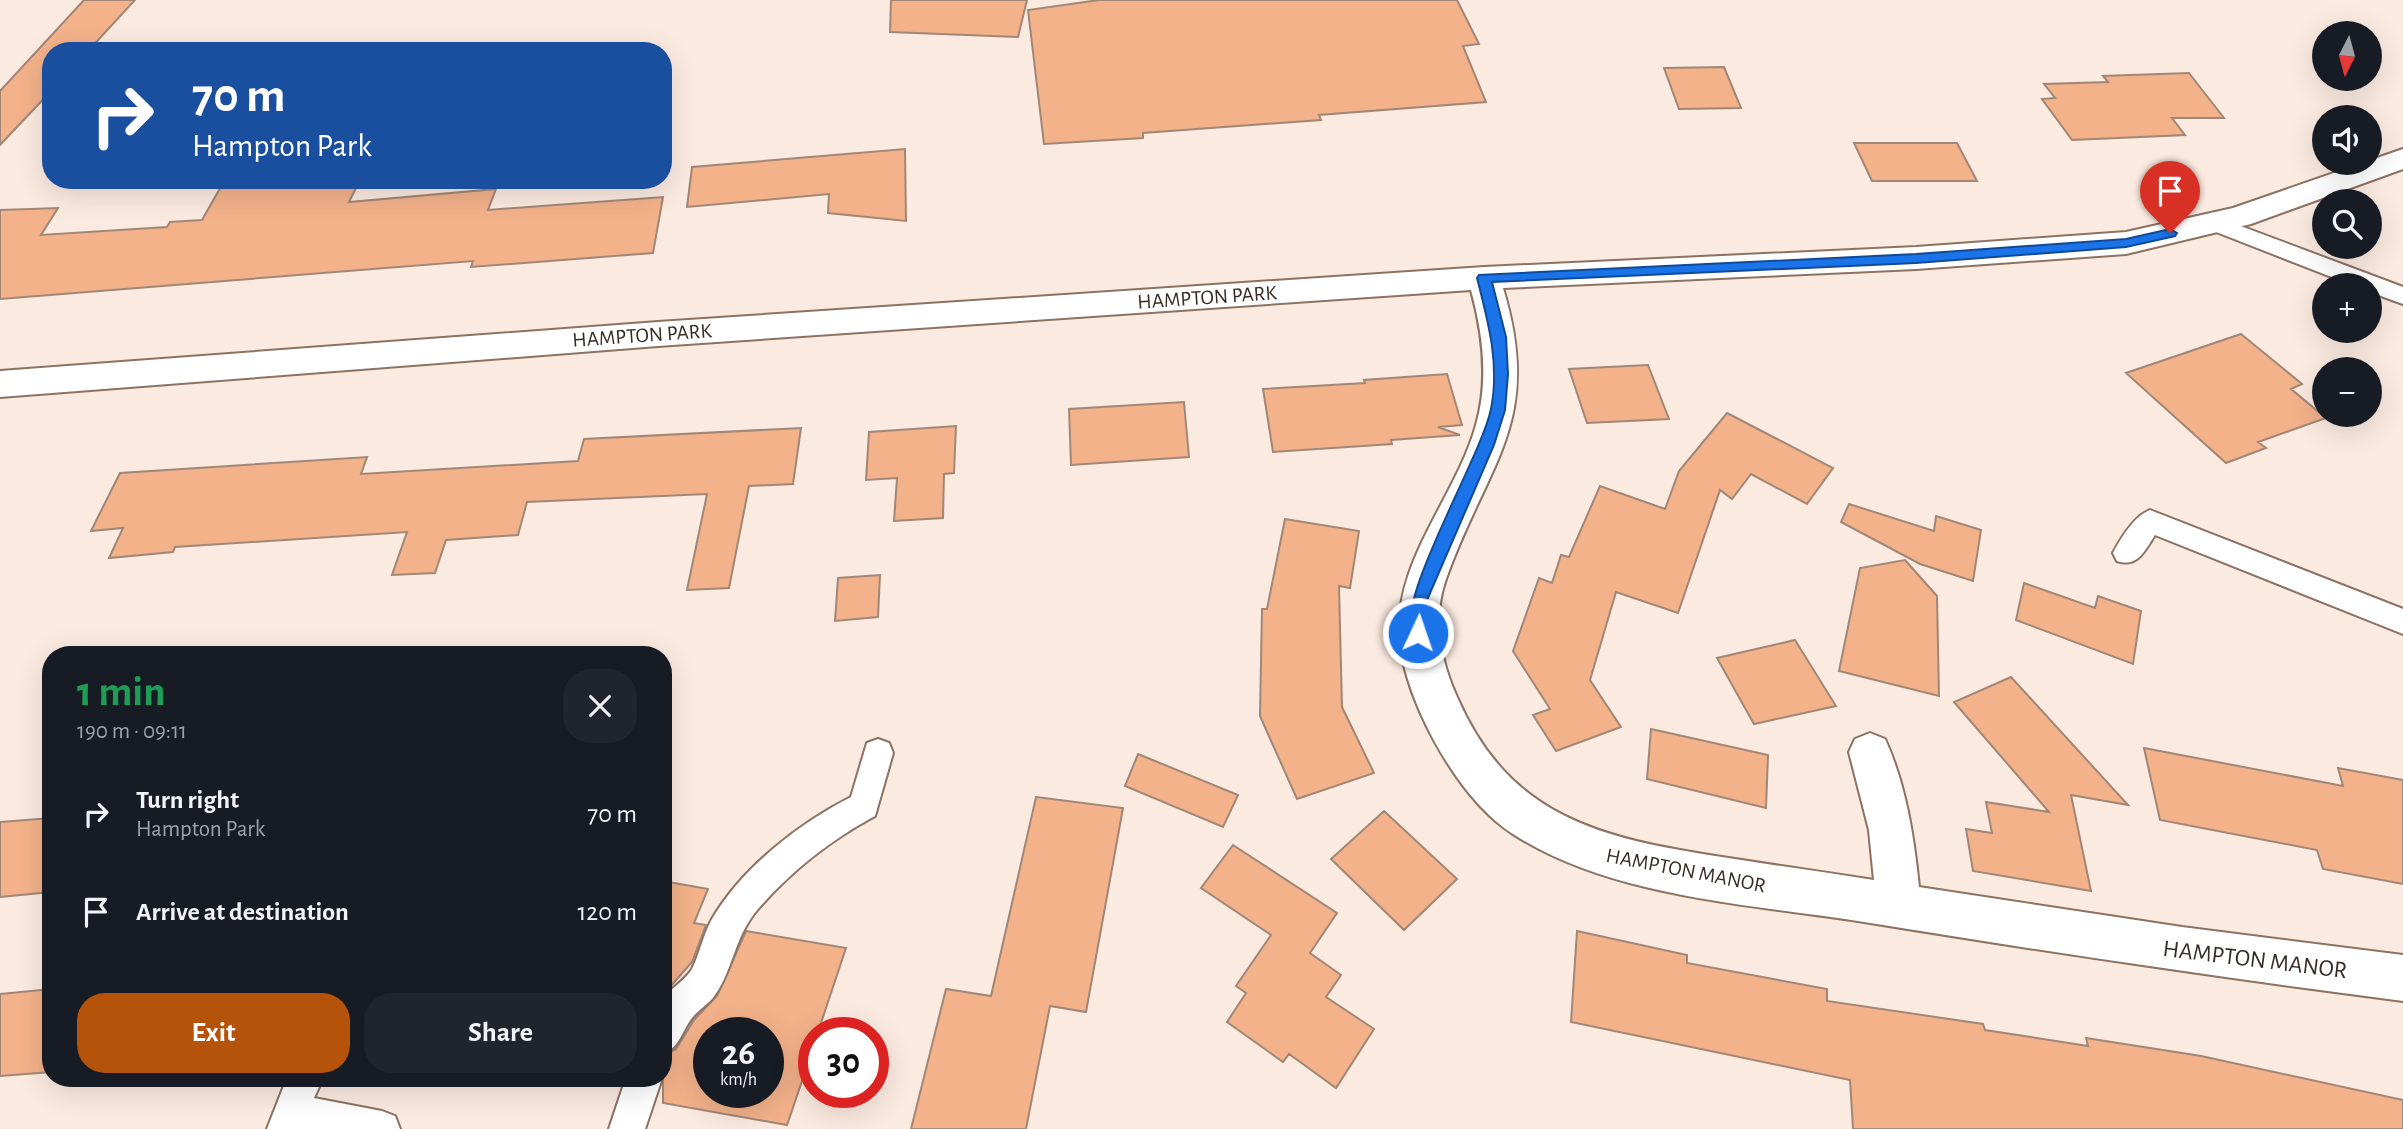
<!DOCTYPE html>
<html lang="en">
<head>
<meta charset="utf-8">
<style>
	:root { --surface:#171b24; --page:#20242c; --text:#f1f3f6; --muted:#9ea1a6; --accent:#b45309 }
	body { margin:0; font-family:"Alegreya Sans",sans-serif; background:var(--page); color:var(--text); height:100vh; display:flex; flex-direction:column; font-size:26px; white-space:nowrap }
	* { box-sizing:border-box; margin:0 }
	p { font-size:23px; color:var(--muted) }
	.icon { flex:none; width:38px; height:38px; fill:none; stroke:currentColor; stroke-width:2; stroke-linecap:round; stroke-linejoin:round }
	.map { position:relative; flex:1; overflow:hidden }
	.drawer { position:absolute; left:42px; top:646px; width:630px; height:441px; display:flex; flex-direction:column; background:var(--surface); border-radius:28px; box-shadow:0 7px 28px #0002 }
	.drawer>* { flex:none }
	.top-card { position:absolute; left:42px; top:42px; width:630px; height:147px; border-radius:28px; box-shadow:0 7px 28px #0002; background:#1a4fa0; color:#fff; overflow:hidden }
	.needle { width:46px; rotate:186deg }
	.buttons { position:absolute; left:2312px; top:21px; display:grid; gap:14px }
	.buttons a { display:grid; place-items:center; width:70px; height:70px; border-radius:50%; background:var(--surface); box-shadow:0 7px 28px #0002; font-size:35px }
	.speed { position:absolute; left:693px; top:1017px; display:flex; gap:14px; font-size:35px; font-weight:700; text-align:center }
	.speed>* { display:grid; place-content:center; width:91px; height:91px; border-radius:50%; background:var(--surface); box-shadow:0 7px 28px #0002; line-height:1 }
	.speed small { font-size:18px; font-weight:400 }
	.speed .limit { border:10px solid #d22; background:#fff; color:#111 }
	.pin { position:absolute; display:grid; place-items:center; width:60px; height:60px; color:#fff; margin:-72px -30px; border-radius:50% 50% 50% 0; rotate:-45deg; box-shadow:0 0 7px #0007 }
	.pin .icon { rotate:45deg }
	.me { position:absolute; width:77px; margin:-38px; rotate:3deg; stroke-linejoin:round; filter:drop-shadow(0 0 5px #0008) }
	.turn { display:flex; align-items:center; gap:24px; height:147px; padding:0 35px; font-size:32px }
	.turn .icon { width:91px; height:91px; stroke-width:2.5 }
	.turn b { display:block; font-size:49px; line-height:60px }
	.round { display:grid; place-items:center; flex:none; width:74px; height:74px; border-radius:28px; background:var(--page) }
	.head { display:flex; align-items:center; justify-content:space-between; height:119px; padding:0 35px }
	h1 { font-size:42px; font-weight:700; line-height:52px; color:#1e9e55 }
	.primary-button { display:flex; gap:14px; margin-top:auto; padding:14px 35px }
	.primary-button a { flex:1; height:80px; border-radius:28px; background:var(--accent); color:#fff; font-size:28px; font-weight:700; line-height:80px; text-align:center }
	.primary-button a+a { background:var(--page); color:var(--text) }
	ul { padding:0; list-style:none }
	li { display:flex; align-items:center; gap:21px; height:98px; padding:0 35px }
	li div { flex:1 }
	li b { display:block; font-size:26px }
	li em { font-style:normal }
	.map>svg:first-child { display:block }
	.building { fill:#f3b28a; stroke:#a18777; stroke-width:2; fill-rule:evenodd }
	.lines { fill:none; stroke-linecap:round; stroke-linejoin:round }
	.lane-casing { stroke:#8c7263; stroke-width:4 }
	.street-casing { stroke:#8c7263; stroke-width:4 }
	.lane { fill:#fff; fill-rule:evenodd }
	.street { fill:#fff; fill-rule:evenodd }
	.route { fill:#1a73e8; stroke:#114b97; stroke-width:2 }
	.labels { text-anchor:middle; stroke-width:7; stroke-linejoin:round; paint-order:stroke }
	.street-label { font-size:21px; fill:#362b25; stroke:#fff }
	.near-street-label { font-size:24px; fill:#362b25; stroke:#fff }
</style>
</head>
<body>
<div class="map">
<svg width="2403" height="1129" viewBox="0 0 2403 1129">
	<rect width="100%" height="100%" fill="#fbeae0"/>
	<path class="building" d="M84,0H135L88,51H51V91L0,145V91Z
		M891,0H1027L1018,37L890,32Z
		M1099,0H1457L1479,44L1463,46L1486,102L1319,115L1321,120L1143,133V138L1044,144L1028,10Z
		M1724,67L1741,108L1679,109L1664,68Z
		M2189,73L2224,118H2172L2185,135L2072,140L2042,99L2055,98L2044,84L2108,82L2103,76Z
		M1854,143H1957L1977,181H1872Z
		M905,149L906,221L828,213L829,194L687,207L692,167Z
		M278,180H360L349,202L496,189L488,210L663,197L653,253L471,267L473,261L0,299V210L58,208L41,235L167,227L170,222L202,220L223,183Z
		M2241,334L2302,384L2291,389L2326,418L2258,442L2266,448L2226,463L2126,373Z
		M1648,365L1669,419L1587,423L1569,369Z
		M1447,374L1462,425L1438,427L1460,435L1391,440L1392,444L1273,452L1263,389L1365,383L1364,380Z
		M1184,402L1189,457L1071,465L1069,409Z
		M1727,413L1833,468L1807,504L1751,474L1732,499L1720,490L1678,613L1616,592L1590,680L1621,727L1556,751L1533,715L1550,709L1513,651L1539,578L1552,583L1561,555L1569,557L1600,486L1665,509L1679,471Z
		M956,426L954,473L944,474L943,518L894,521L897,478L866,480L869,432Z
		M801,428L793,484L749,486L729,588L687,590L707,494L527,502L518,535L446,540L435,573L392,575L407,532L175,547L173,552L109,558L123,528L91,531L120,473L367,457L361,474L578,461L584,439Z
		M1849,504L1934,531L1936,516L1981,530L1973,581L1920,564L1841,522Z
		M1285,519L1359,531L1350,588L1339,586L1342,707L1374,773L1297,799L1260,716L1262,609H1267Z
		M1905,560L1937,596L1939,696L1839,671L1860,568Z
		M880,575L878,617L835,621L838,578Z
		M2024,583L2095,608L2098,596L2141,611L2133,664L2016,620Z
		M1795,640L1836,706L1754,724L1717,658Z
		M2011,677L2128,805L2071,795L2091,891L1973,871L1966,829L1992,833L1986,802L2049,812L1954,702Z
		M1651,729L1768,755L1766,808L1647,779Z
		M2144,748L2343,786L2338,768L2403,780V884L2323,869L2317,850L2160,820Z
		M1138,754L1238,795L1223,827L1125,786Z
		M1036,797L1123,808L1086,1012L1050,1006L1026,1129H911L946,989L991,996Z
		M1384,811L1457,879L1404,930L1331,859Z
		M51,818V892L0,897V822Z
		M1233,845L1337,913L1310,953L1341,975L1326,997L1374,1029L1336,1088L1289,1054L1283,1062L1227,1022L1246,993L1236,986L1271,935L1201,888Z
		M663,881L708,889L694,923L706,925L692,962L663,995Z
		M746,931L846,948L818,1032H814V1046L787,1125L663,1103V1056L676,1049L694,1020L717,996ZM709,1032H768V1092H709Z
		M1577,931L1687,955V963L1827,989V1001L1983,1024L1985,1030L2088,1046L2086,1038L2201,1056L2403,1100V1129H1853L1850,1080L1571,1022Z
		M51,989V1072L0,1076V994Z"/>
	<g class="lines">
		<g class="lane-casing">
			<path id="lane" d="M2214,216L2403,287V304L2370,292V285H2352L2206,228L2203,223L2206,218Z
				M2150,510L2403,609V634L2155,535C2145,550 2138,568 2117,561L2113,553C2121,538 2134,516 2150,510Z
				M878,739L889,743L893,753L875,816C832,839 790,872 758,909C734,937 733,970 715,995C709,1004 699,1009 692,1018C681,1032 681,1046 663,1054V1000C670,988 685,981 692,969C700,953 703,935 712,919C742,868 798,824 851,797L867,743Z
				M287,1078H323L314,1098L382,1111L395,1116L400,1129H267Z
				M626,1078H662L645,1129H609Z"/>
		</g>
		<g class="street-casing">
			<path id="street" d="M2403,149V169L2251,224L2126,254L1916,269L1503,288C1544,423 1487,463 1446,579C1432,618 1440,659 1457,697C1510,819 1602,838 1722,857C1772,865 1823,872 1874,880L1869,830L1849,752L1855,739L1870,733L1885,739C1906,785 1914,837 1919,887L2182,927L2403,955V1001C2223,978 2042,951 1864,922C1751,904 1612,898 1513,834C1460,800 1412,713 1401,651C1387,567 1455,501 1476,425C1489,380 1483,334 1471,290L658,346L0,397V371L658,322L1484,267L1916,247L2126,232L2233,208Z"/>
		</g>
		<use href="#lane" class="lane"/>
		<use href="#street" class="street"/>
	</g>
	<path class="route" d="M2170,229L2177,233L2175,236L2126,247L1916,263L1492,282L1506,337L1508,374L1505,410L1494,445L1427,600L1426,633L1418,640L1412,638C1394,601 1481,458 1491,409C1500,364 1488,321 1477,278L1479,275L1916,254L2126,239Z"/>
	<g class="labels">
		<g class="street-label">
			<text transform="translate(1207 297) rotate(-4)" y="7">HAMPTON PARK</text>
			<text transform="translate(642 335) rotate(-4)" y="7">HAMPTON PARK</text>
			<text transform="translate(1686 870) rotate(11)" y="7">HAMPTON MANOR</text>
		</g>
		<g class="near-street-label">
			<text transform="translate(2255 959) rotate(7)" y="8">HAMPTON MANOR</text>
		</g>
	</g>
</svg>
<div class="buttons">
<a><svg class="needle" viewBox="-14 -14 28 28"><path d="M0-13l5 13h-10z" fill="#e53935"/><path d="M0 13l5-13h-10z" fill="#9ea1a6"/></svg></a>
<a><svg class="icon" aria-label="sound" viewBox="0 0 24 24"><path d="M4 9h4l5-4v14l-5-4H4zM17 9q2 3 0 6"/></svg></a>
<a><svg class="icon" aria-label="search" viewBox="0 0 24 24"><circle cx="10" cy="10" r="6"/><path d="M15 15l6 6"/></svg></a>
<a>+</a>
<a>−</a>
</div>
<div class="speed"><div>26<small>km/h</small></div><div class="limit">30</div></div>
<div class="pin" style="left:2170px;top:233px;background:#d93025"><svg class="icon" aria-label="arrive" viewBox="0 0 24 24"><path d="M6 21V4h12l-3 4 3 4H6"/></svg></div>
<svg class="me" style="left:1418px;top:633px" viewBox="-20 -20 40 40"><circle r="17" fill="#1a73e8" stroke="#fff" stroke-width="3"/><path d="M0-11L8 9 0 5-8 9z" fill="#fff"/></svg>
<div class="top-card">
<div class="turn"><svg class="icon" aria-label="right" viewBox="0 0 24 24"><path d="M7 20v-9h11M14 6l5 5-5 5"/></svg><div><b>70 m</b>Hampton Park</div></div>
</div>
<section class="drawer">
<div class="head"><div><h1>1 min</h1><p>190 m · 09:11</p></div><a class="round"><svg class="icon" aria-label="close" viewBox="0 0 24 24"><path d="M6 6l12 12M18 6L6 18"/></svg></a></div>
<ul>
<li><svg class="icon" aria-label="right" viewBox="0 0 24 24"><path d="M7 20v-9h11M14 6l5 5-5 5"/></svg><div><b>Turn right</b><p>Hampton Park</p></div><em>70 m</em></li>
<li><svg class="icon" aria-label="arrive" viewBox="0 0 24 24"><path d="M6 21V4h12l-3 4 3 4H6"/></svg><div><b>Arrive at destination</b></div><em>120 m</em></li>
</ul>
<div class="primary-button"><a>Exit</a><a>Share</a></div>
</section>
</div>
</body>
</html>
